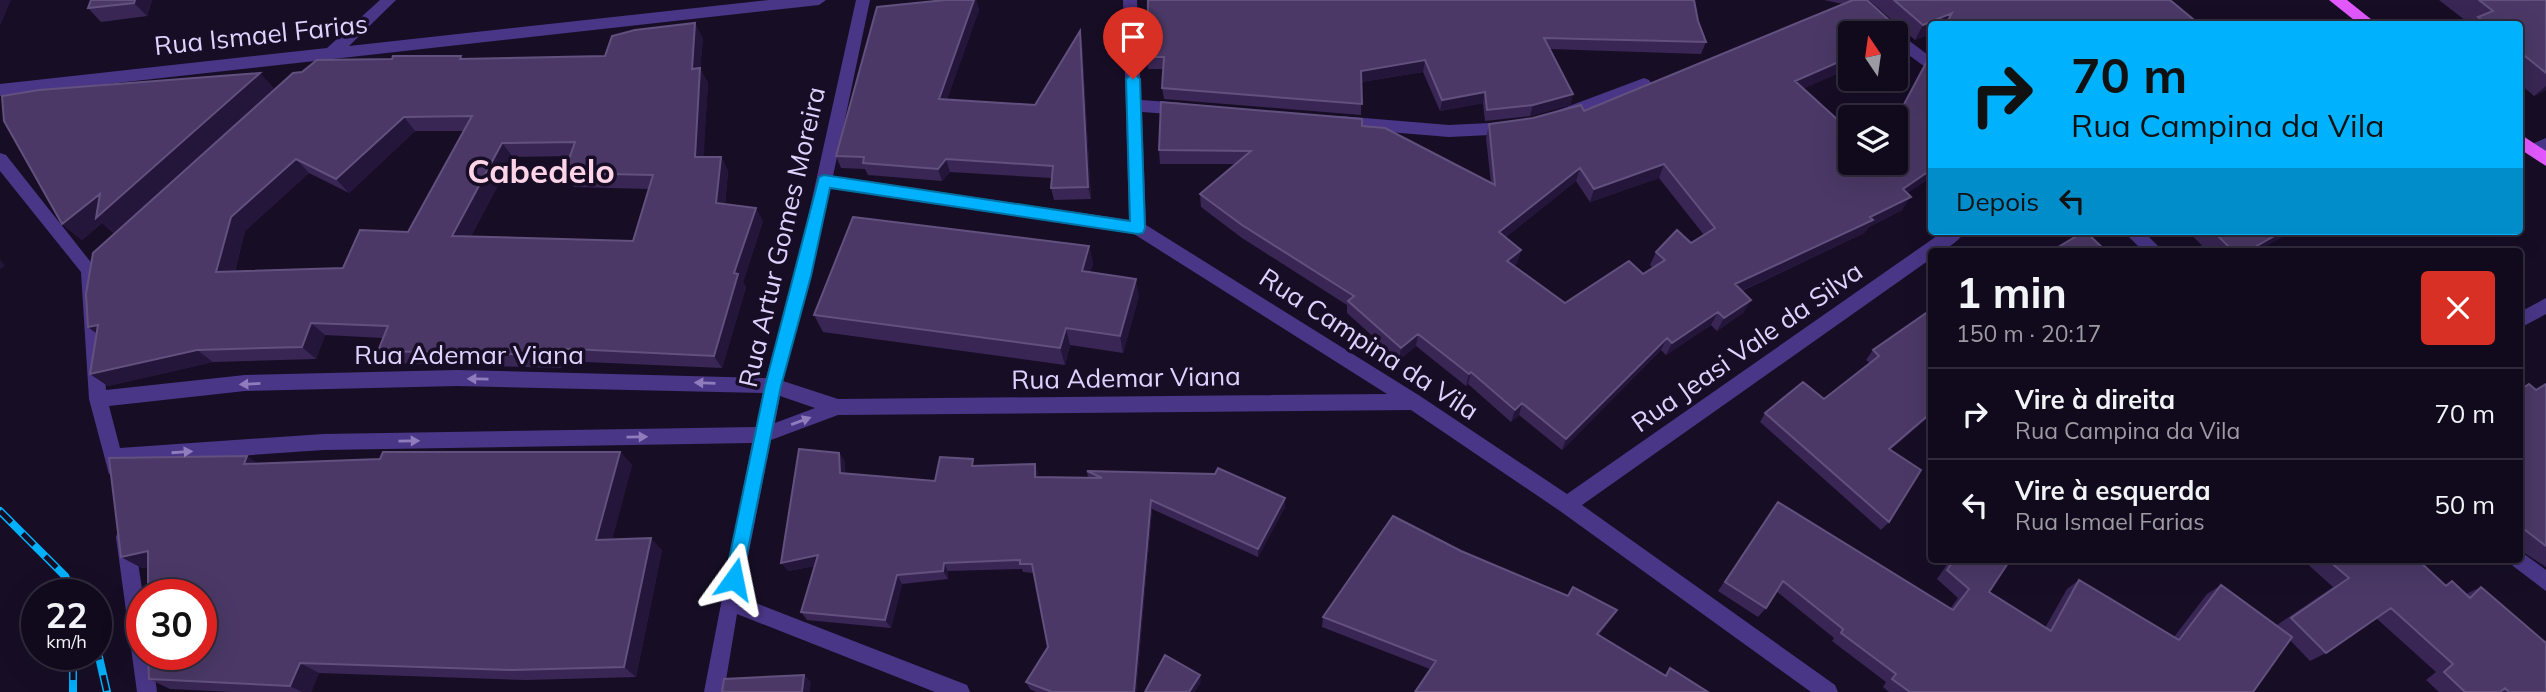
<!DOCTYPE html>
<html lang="pt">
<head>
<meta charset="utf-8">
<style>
	:root { --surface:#110a1c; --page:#1a1325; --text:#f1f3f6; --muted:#9c9aa3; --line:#302b3b }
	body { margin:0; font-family:Mulish,sans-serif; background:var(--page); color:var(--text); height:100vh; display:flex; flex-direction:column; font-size:26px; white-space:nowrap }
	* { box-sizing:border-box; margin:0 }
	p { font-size:23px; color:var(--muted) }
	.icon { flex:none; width:38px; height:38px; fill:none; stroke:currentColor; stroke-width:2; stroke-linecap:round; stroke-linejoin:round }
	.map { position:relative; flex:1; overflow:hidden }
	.drawer { position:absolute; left:1928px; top:248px; width:595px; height:315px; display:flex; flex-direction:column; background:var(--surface); border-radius:7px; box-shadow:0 7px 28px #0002,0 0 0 2px var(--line) }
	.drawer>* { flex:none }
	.top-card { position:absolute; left:1928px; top:21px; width:595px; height:214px; border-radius:7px; box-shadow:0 7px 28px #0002,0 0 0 2px var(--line); background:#00b1fd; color:#111; overflow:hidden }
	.needle { width:46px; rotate:347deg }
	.buttons { position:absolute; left:1838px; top:21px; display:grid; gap:14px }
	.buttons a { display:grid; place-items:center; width:70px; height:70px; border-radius:7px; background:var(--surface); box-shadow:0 7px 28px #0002,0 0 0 2px var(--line); font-size:35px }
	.speed { position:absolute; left:21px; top:579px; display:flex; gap:14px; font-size:35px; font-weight:700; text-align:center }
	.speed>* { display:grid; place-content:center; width:91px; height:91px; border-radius:50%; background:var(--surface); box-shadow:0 7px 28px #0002,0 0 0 2px var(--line); line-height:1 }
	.speed small { font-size:18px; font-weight:400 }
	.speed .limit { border:10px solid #d22; background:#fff; color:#111 }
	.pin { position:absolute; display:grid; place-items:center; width:60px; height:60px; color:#fff; margin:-72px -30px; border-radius:50% 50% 50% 0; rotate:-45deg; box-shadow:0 0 7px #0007 }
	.pin .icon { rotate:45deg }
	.me { position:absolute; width:77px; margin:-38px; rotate:12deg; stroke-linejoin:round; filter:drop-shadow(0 0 5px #0008) }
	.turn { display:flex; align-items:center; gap:24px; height:147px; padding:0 28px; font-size:32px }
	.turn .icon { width:91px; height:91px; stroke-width:2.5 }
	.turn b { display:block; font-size:49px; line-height:60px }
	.then { display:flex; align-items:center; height:66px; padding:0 28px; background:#0003; gap:14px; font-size:26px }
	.round { display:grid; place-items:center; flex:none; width:74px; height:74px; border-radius:7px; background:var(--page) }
	.head { display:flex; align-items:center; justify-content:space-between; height:119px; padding:0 28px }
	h1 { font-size:42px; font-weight:700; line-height:52px }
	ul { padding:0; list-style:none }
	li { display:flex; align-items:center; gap:21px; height:91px; padding:0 28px; border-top:2px solid var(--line) }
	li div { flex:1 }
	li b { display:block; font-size:26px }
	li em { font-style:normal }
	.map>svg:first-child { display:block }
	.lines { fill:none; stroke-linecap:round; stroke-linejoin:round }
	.street { fill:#4a3687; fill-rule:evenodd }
	.primary { fill:#e259ff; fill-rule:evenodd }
	.rail-casing { stroke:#00b1fd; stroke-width:8 }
	.rail { stroke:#170e26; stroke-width:5; stroke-dasharray:16; stroke-linecap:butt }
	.wall { fill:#392654; fill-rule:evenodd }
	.shaded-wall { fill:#24153a }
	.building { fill:#4b3866; stroke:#62507e; stroke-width:2; fill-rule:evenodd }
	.oneway { fill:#8e7cbd }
	.route { fill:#00b1fd; stroke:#0073a4; stroke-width:2 }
	.labels { text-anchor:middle; stroke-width:7; stroke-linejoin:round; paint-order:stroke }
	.street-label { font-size:26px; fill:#e0d2ff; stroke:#170e26 }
	.district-label { font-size:33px; font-weight:bold; fill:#ffd4e7; stroke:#170e26 }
</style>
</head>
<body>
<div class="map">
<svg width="2546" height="692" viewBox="0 0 2546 692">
	<rect width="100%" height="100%" fill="#170e26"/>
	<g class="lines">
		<path class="street" d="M380,0H396L349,46L769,0H826L819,5L0,96V84L327,48Z
			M856,0H870L833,176L1129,220L1123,0H1137L1141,100L1183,103L1191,109L1183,115L1142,112L1146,225L1420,396L1567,494L1944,231H1965C1960,241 1944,252 1932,252V258L1582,505L1835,685L1838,692H1811L1560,511L1411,410L838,415L771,440L740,597L967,685L970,692H935L737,614L724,692H704L752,443L323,450L124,464L123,474L116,476L109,474L89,399L81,272L0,171V153L6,155L97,270L106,390L245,375L457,370L766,378L795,276ZM830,188L1134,234L1387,394L838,399L783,381L811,276ZM457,386L763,393L756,427L323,434L120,448L109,406L245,391ZM780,396L815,408L775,423Z
			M1895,30L1932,58V72L1895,45V33H1889Z
			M1644,78L1649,80L1652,84L1649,88L1562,121L1554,115L1556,111Z
			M1340,116L1449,125L1511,122L1519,128L1511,134L1449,137L1340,128L1332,122Z
			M2546,138V151L2533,156L2527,154L2525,150L2527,146Z
			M2123,231H2143L2164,252H2144Z
			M2546,298V314L2520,328V312Z
			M125,528L132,531L134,537L143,595L142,654H152L157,692H137L116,537L118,531Z
			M2520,551L2546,570V591L2513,566L2510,560H2520Z"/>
		<path class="primary" d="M2329,0H2347L2377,24H2359Z
			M2520,134L2546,151V166L2520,149Z"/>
		<g class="rail-casing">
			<path id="rail" d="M0,511L65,576L74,595
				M96,644L107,692
				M73,664V692"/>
		</g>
		<use href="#rail" class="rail"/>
	</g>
	<path class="wall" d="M152,0L147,16L101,22L88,8Z
		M945,0H976L979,10L947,99L1035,105L1080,31L1082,44L1091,199L1054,200L1051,188L1052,178L950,172L942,181L868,175L865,169L841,168L836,156Z
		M1824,0H1867L1889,20L1893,21L1869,0H2170L2199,24H1932V33L1915,40L1900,27V31L1903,34L1895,49V33H1850V68L1804,88L1850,163H1895V120L1922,68L1931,54L1930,53L1932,50V177L1907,193L1902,210L1869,227L1864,233L1742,291L1744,312L1717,331L1711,325L1666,355L1661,350L1562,450L1519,415L1511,422L1468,384L1466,386L1416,346L1399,360L1347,313V305L1242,238L1201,207L1200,194L1235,164H1160L1159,150L1362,126L1491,183L1486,138L1489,124L1584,111L1843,4ZM1659,178L1704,235L1691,243L1656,252L1650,265L1653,268L1643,274L1565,303L1514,266L1517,263L1521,250L1506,237L1576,181L1590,202Z
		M2439,0H2546V90L2534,96L2520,84V24H2470Z
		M1698,21L1706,42L1701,54L1550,49L1573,94L1570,105L1530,116L1485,121L1483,103L1440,111L1423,72L1361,82V115L1164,99L1162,88L1163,69H1148L1147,57Z
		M703,38L700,69L708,83L703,157H721L728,171L725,204L763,221L743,282L746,287L722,368L563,361L561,368L391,363L378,351L383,338L325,335L316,359L213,362L108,386L90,374L96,333L88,327L114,233L102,223L82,240L62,224L302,72L463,59L605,56ZM415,131H464L408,232L343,268L235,271L245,231L309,173L349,193ZM570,156L564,173L574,187L649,189L633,241L471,236L513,157Z
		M2188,231H2293L2255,252H2208Z
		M1089,246L1093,264L1090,272L1139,296L1123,353L1070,345L1065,365L823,332L814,315Z
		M1932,309V414L1890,450L1889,522L1881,530L1760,422L1765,413L1824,399L1870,363L1866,360L1873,350Z
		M2546,384V567L2520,550V389L2536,390Z
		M620,452L632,465L612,539L662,550L636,677L526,680L319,673L311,692H233L170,689L149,679L148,567L142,568L121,557L247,456L258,464Z
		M839,453L845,462V474L935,481L976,466L1038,473V477L1088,478L1087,471L1285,507L1258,557L1152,509L1136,692H1036L1030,689L1026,682L1048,647L1034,573L1023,572L1022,569L948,571V579L902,584L891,628L807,620L801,612L815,566L788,571Z
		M1778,502L1950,609L1958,598L1937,579L1950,560H2010L1989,592L2045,628L2067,589L2079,580L2174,637L2207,594L2221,585L2277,625L2333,587L2303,560H2418L2444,585L2452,581L2466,594L2481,587L2544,642L2546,640V692H2439L2426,680L2436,672L2376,618L2326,653L2310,661L2290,640L2253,692H1889L1883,687L1886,682L1832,641L1834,638L1776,591L1766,608L1758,617L1718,591Z
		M1461,551L1611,619L1599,635L1665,675L1670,668L1708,692L1430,669L1322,627L1323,617Z"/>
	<path class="shaded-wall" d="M0,0H11L0,26Z
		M135,0H152L147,16L134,3Z
		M974,0H976L979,10L943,111L939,99Z
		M1952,13L1946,24H1932V33L1915,40L1923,25Z
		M695,23L703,38L700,69L708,83L703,171L695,157L692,69Z
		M1080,31L1082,44L1091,199L1088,187Z
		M1903,34L1895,49V38Z
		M1850,57V68L1789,95L1795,81Z
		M1425,60L1423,72L1360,82L1361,71Z
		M260,73L276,90L115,233L102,223L82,240L62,224L100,194Z
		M2546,86V90L2534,96Z
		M1485,92L1483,103L1440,111L1442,100Z
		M1573,94L1570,105L1530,116L1533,105Z
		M404,117L415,131L349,193L336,179Z
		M502,143L513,157L464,249L452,236Z
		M721,157L728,171L724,216L716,203Z
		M296,159L309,173L245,231L231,285L216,272L231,217Z
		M946,159L950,172L942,181L938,169Z
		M1664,164L1659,178L1590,202L1594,189Z
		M1580,168L1576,181L1496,245L1499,232Z
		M1932,169V177L1894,202L1903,189Z
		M1911,197L1902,210L1869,227L1864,233L1728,297L1735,284Z
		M756,208L763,221L743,282L746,287L722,368L714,356L734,273Z
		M2283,231H2293L2255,252H2246Z
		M1089,246L1093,264L1086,289L1082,271Z
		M1521,250L1517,263L1504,274L1507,261Z
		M0,259L5,266L0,269Z
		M1136,279L1139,296L1123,353L1120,336Z
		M1751,300L1744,312L1717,331L1724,318Z
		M1718,312L1711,325L1666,355L1672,343Z
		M311,323L325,335L316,359L302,347Z
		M98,325L105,340L88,327Z
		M1066,328L1070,345L1065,365L1060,348Z
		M1418,334L1416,346L1399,360L1401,348Z
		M1667,338L1661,350L1562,450L1566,439Z
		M552,348L563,361L561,368L550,355Z
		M197,350L213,362L108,386L90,374Z
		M1471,372L1468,384L1466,386L1469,374Z
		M1522,403L1519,415L1511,422L1515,410Z
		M1932,412V414L1881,458L1889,449Z
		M620,452L632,465L609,552L596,540Z
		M839,453L845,462L846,483L840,473Z
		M247,456L265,469L244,464Z
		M1035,464L1038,473V487L1035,477Z
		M1285,498V507L1258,557V549Z
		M1151,500L1152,509L1136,692H1134Z
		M651,538L662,550L636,677L624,667Z
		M148,551L168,562L142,568L121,557Z
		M818,555L824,564L788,571L781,563Z
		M944,563L948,571V579L943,571Z
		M897,575L902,584L891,628L885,620Z
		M1617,610L1611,619L1592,644L1597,634Z
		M300,663L319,673L311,692H302L290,686Z
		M804,675L811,682L810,692H802Z
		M1200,675L1201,682L1195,692H1189Z"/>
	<path class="building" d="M91,0H135L134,3L88,8Z
		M945,0H974L939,99L1035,105L1080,31L1088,187L1051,188L1053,166L946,159L938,169L863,163L864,157L836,156L877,7Z
		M1148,0H1694L1698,21L1706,42L1544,38L1573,94L1533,105L1487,110L1485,92L1442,100L1425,60L1361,71L1362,104L1162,88L1164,57H1147Z
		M1853,0H1867L1889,20L1900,21V31L1903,34L1895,38V33H1850V57L1795,81L1850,131V163H1895V121L1931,54L1932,55V169L1903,189L1911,197L1870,217L1873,220L1735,284L1751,300L1724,318L1718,312L1672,343L1667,338L1566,439L1522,403L1515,410L1471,372L1469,374L1418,334L1401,348L1348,301L1354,296L1242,225L1200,194L1251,151L1159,150L1161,102L1362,119V126L1385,128L1495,185L1489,124L1533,118L1581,105L1584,111ZM1664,164L1715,228L1691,243L1677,230L1656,252L1665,260L1643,274L1629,261L1565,303L1507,261L1521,250L1499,232L1580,168L1594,189Z
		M1894,0H2170L2199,24H1946L1952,13L1923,25Z
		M2479,0H2546V73L2520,52V24H2487L2478,17L2493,11Z
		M695,23L692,69L700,68L695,157H721L716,203L756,208L734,273L738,274L714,356L552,348L550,355L378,351L388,326L311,323L302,347L197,350L90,374L98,325L88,327L86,294L93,253L293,73L302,72L317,60L392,59L393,56H461L460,59L605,56L612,36L635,30ZM472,116L408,232L360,230L343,268L216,272L231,217L296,159L336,179L404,117ZM575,142L564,173L653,175L633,241L452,236L502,143Z
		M260,73L96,218L100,194L62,224L4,121L2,96L39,90Z
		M853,217L1089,246L1082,271L1136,279L1120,336L1066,328L1060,348L814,315Z
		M2085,231L2107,252H2050Z
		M2213,231H2283L2246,252H2234Z
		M1932,309V412L1889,449L1921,470L1889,522L1765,413L1803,382L1824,399L1879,356L1873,350Z
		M2529,384L2536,390L2546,384V546L2520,526V390Z
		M799,449L839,453L840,473L935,481L940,457L973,459L972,466L1035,464V477L1102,478L1087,471L1215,474L1218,468L1285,498L1258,549L1151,500L1134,692H1052L1026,682L1048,647L1032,564H1020V560L944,563L943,571L897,575L885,620L801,612L818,555L781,563Z
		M383,452H620L596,540L651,538L624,667L512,670L300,663L290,686L149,679L148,654H201V595H148V551L121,557L109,458L247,456L244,464L380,459Z
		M1778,502L1953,610L1969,589L1947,570L1954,560H2010L1989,592L2051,631L2079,580L2179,640L2221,585L2292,637L2253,692H1910L1892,679L1896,674L1841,633L1843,629L1783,581L1766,608L1725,582Z
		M1393,516L1461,551L1568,596L1573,587L1617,610L1597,634L1666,676L1670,668L1708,692H1415L1436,661L1323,617Z
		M2328,560H2418L2446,586L2452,581L2470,598L2481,587L2546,643V692H2509L2505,688L2500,692H2465L2444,672L2453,664L2391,608L2326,653L2291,618L2349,578Z
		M1165,655L1200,675L1189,692H1145Z
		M804,675L802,692H722L724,679Z"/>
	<defs><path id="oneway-solid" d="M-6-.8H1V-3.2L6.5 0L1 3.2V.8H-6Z" transform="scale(1.75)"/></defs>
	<g class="oneway">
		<use href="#oneway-solid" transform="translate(478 379) rotate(-179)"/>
		<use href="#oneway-solid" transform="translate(705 383) rotate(-178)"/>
		<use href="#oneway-solid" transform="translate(250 384) rotate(177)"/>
		<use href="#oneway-solid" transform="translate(801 421) rotate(-20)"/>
		<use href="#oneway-solid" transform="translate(637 437) rotate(-1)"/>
		<use href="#oneway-solid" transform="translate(409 441) rotate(-1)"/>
		<use href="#oneway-solid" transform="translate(182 452) rotate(-4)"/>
	</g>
	<path class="route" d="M1133,73L1140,79L1145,228L1143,233L1138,234L830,188L811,276L781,386L742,579L740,584L734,587L727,584L725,579L765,386L819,177L824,175L1130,221L1126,79Z"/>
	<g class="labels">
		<g class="street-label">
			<text transform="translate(261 35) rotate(-6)" y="9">Rua Ismael Farias</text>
			<text transform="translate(782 237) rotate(-77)" y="9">Rua Artur Gomes Moreira</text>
			<text transform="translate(1369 344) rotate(33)" y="9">Rua Campina da Vila</text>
			<text transform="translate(1747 347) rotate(-35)" y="9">Rua Jeasi Vale da Silva</text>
			<text x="469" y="364">Rua Ademar Viana</text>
			<text transform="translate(1126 378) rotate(-1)" y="9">Rua Ademar Viana</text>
		</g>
		<g class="district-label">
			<text x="541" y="183">Cabedelo</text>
		</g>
	</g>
</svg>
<div class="buttons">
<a><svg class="needle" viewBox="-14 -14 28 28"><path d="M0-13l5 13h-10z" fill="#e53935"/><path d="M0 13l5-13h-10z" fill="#9c9aa3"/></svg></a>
<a><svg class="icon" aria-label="layers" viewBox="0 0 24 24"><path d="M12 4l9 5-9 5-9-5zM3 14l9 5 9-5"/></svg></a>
</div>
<div class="speed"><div>22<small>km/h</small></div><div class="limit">30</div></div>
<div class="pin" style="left:1133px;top:79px;background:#d93025"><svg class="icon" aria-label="arrive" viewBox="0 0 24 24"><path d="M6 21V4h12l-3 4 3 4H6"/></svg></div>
<svg class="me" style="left:734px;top:579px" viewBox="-20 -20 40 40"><path d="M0-17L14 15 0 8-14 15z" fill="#00b1fd" stroke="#fff" stroke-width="4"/></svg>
<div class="top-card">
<div class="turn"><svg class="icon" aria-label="right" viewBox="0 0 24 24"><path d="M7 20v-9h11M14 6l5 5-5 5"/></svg><div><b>70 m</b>Rua Campina da Vila</div></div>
<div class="then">Depois<svg class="icon" aria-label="left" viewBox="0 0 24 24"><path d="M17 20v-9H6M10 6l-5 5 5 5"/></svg></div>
</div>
<section class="drawer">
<div class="head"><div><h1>1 min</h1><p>150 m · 20:17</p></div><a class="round" style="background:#d93025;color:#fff"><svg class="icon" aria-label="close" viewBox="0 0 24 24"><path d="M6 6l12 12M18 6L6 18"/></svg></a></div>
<ul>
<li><svg class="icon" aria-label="right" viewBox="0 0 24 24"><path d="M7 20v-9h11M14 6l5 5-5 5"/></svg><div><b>Vire à direita</b><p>Rua Campina da Vila</p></div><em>70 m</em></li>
<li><svg class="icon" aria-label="left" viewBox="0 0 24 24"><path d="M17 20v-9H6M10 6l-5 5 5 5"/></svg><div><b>Vire à esquerda</b><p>Rua Ismael Farias</p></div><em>50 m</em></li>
</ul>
</section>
</div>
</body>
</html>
